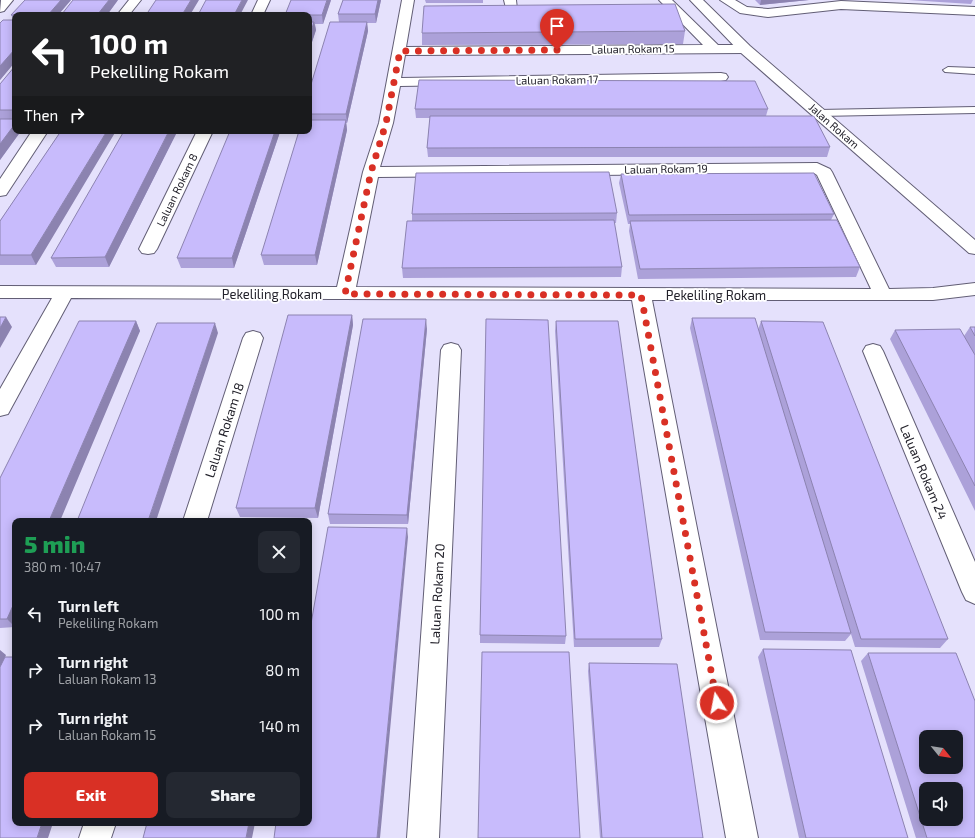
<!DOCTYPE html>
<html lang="en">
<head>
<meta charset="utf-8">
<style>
	:root { --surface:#171b24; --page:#242831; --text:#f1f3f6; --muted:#9ea1a6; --accent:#d93025 }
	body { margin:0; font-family:"Exo 2",sans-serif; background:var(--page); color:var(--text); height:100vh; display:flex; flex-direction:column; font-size:15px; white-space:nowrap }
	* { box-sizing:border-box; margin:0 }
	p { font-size:13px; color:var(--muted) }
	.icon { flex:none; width:22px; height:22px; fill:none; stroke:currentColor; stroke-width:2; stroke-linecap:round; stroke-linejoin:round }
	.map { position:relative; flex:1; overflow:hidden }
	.drawer { position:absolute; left:12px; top:518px; width:300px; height:308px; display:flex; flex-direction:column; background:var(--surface); border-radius:8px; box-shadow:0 2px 10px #0003 }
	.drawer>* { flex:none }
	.guide { position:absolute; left:12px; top:12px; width:300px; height:122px; border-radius:8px; box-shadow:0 2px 10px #0003; background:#202124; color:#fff; overflow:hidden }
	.needle { width:26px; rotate:120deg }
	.controls { position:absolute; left:919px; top:730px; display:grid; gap:8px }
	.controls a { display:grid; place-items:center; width:44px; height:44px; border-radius:8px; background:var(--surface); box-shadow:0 2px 10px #0003; font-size:20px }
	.pin { position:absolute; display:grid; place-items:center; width:34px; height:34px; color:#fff; margin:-41px -17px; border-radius:50% 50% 50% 0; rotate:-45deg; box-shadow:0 0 4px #0007 }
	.pin .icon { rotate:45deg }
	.me { position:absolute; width:44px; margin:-22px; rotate:349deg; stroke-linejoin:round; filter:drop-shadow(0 0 3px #0008) }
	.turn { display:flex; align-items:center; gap:14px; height:84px; padding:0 12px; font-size:18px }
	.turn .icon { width:52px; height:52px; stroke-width:2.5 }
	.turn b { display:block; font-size:28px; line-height:34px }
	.then { display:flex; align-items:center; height:38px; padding:0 12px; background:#0003; gap:8px; font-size:15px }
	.round { display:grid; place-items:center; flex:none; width:42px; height:42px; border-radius:8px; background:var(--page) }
	.head { display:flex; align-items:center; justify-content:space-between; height:68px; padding:0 12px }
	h1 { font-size:24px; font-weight:800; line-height:30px; color:#1e9e55 }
	.cta { display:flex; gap:8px; margin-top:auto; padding:8px 12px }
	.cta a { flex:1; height:46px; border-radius:8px; background:var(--accent); color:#fff; font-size:16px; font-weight:800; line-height:46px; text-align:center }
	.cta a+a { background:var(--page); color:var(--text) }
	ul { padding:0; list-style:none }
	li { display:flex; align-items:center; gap:12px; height:56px; padding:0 12px }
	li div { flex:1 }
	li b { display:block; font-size:15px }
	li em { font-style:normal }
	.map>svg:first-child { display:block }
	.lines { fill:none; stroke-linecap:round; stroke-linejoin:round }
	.service-casing { stroke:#625e75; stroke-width:2 }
	.minor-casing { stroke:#625e75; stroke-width:2 }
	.secondary-casing { stroke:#625e75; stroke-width:2 }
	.service { fill:#fff; fill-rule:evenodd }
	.minor { fill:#fff; fill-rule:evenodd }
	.secondary { fill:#fff; fill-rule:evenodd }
	.wall { fill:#aca1d9 }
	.shaded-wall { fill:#8c83b0 }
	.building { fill:#c8bbfc; stroke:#8c83b0; fill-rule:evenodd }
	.route { stroke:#d93025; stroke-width:7; stroke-dasharray:0 12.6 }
	.labels { text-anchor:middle; stroke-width:3.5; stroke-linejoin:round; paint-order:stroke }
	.far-street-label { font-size:11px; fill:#23222b; stroke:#fff }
	.street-label { font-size:13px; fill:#23222b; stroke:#fff }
</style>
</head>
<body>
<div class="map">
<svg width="975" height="838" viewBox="0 0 975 838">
	<rect width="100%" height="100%" fill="#e5e1fc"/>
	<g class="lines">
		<g class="service-casing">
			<path id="service" d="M948,67L975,68V74L945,72L943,70Z
				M975,107V113L819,116L814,113L819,110Z"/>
		</g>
		<g class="minor-casing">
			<path id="minor" d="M13,0L4,11L0,12L1,0Z
				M129,0H141L129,15H117Z
				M258,0H270L263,15H251Z
				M402,0H414L406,47L703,45L659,0H672L718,45H745L752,49L745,53L405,55L401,78L721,73L726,74L728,77L726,80L721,81L400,86L393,123L380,167L817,163L830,169L832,172L889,289L933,288L975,283V295L933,300H652L758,838H726L632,300L71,298L8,414L0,416V389L52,298H0V286L337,287L363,172L379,123ZM814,173L817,175L871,289L356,287L378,177Z
				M504,0H516L517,9L515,12H507Z
				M720,0H735L747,7L768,9L841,1L975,7V15L841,9L768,17L740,13Z
				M32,131H48L6,195L0,196V179Z
				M197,131H213L157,249L154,253L148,254L142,253L139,249Z
				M253,331L260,333L263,338L207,521H183L243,338L246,333Z
				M451,343L458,345L461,350L439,838H407L441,350L444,345Z
				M873,344L880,346L883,351L975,562V604L966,600L962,592L863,351L866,346Z
				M84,823H116L111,838H79Z"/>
		</g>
		<g class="secondary-casing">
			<path id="secondary" d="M690,0H703L750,46L975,240V254L969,253L740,52Z"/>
		</g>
		<use href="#service" class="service"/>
		<use href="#minor" class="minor"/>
		<use href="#secondary" class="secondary"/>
	</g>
	<path class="wall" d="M71,0L58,15H15V62L0,80V23L14,20L11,15Z
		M118,0L107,15H62V14Z
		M331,0L323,24H315L316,30L309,51V15Z
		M343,0H381L376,23H367L368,31L347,123H346L347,130L317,265H264L261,255L309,131V91L339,22L338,14Z
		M425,0H483V3H426Z
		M755,0H809L760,5Z
		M908,0H973L971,4Z
		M685,31L683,44L422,45V33Z
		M15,66V131H21L0,160V84Z
		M415,109H768L766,116L830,147L827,157H428L427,148L430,118H416Z
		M61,131L36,265H0V221Z
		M177,132L109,267H56L51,258Z
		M280,132L234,268H181L177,258Z
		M621,174L834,214L831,220L860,267L856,277L638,279L629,231L630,224H628L619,183Z
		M617,213L616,223H614L622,267L621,277L403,278L402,268L412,221V214Z
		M352,315L353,325L318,518L240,517L236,508Z
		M692,318L758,330L761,321L948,639L940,648L855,647L851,634L845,641L760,640L690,328Z
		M136,321L140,331L15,521V627L0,628V478Z
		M556,321L662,639L659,647H574L555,331Z
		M970,327H975V511L890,339L895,330L964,336Z
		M427,329L408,524H330L328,514Z
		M480,635L566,636L565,644L480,643Z
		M763,649L908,838H799L758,657Z
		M868,653L975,838H916L861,661Z
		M589,663L703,838H600L588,671Z"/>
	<path class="shaded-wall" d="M61,0H71L58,15H48Z
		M109,0H118L107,15H98V14Z
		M191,0H199L190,15H182Z
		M242,0H248L240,15H234Z
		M327,0H331L323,24L322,15Z
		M378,0H381L376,23L375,14Z
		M761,0H809L760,5Z
		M314,22L316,30L309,51V38Z
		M367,22L368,31L347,123L346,114Z
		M15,49V62L0,80V66Z
		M346,120L347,130L317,265L315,255Z
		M15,124V131H21L0,160V144Z
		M107,131H116L36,265L31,255Z
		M169,131H177V132L109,267L105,257Z
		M275,131H280V132L234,268L232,258Z
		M352,315L353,325L318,518L315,508Z
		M6,317L12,327L0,348V328Z
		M426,319L427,329L408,524L407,515Z
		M136,321L140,331L60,521H49Z
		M215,323L218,333L156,521H148Z
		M407,528L408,537L380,838H377Z
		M15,601V627L7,619Z
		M0,650L6,655L0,669Z
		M42,823H53L48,838H37Z
		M249,823H255L252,838H246Z"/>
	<path class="building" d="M25,0H61L48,15H11Z
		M73,0H109L98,14H62Z
		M156,0H191L182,15H146Z
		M206,0H242L234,15H198Z
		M291,0H327L322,15H285Z
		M343,0H378L375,14H338Z
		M675,4L685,31L422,33L424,6Z
		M3,20H15V49L0,66V23Z
		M309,22H314L309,38Z
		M330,22H367L346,114H309V91Z
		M15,66V110H0V84Z
		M419,80L755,81L768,109H415Z
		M430,116H814L830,147L427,148Z
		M0,119H15V124L0,144Z
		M309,120H346L315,255H261L299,131H309Z
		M61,131H107L31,255H0V221Z
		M124,131H169L105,257L51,258Z
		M230,131H275L232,258H177Z
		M609,172L617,213L412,214L416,173Z
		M814,173L834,214L629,215L621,174Z
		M614,220L622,267L402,268L407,221Z
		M837,220L860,267L640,269L630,221Z
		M288,315H352L315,508H236Z
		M0,317H6L0,328Z
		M692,318H755L851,633L765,632Z
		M363,319H426L407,515L328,514Z
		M486,319L548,320L566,636L480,635Z
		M79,321H136L49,521H15V601L7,619H0V478Z
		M556,321H618L662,639H575Z
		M761,321L823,322L948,639H861Z
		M157,323H215L148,521H77Z
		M970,327H975V336Z
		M960,329L975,355V486L895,330Z
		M328,527L407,528L377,838H274L276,823H309V635Z
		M763,649L851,650L908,838H806Z
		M482,652H569L580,838H478Z
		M868,653H956L975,701V838H927ZM926,737H956V767H926ZM926,789H956V819H926Z
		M5,657H15V823H42L37,838H0V667Z
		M589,663L677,664L703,838H602Z
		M147,823H249L246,838H143Z"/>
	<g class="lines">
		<path class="route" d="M557,50L400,51L386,123L371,172L345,294L641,295L717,703"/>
	</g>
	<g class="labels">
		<g class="far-street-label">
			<text transform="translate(633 49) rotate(-1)" y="4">Laluan Rokam 15</text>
			<text transform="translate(557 80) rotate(-1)" y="4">Laluan Rokam 17</text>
			<text transform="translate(834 126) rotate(41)" y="4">Jalan Rokam</text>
			<text transform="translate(666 169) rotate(-1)" y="4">Laluan Rokam 19</text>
			<text transform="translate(177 190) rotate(-64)" y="4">Laluan Rokam 8</text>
		</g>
		<g class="street-label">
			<text x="272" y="299">Pekeliling Rokam</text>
			<text x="716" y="300">Pekeliling Rokam</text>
			<text transform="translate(224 430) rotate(-72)" y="5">Laluan Rokam 18</text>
			<text transform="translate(924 472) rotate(67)" y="5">Laluan Rokam 24</text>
			<text transform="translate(437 594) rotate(-87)" y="5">Laluan Rokam 20</text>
		</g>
	</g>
</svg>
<div class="controls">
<a><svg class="needle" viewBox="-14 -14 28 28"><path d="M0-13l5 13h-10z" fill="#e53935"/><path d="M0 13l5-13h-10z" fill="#9ea1a6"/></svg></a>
<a><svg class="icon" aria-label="sound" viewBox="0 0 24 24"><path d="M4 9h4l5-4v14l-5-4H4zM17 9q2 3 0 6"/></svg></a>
</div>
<div class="pin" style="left:557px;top:50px;background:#d93025"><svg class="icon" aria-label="arrive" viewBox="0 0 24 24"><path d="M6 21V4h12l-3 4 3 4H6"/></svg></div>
<svg class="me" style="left:717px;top:703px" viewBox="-20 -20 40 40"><circle r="17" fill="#d93025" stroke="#fff" stroke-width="3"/><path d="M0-11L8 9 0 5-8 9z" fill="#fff"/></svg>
<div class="guide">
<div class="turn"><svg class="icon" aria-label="left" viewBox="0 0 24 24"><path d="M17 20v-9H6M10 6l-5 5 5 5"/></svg><div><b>100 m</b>Pekeliling Rokam</div></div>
<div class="then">Then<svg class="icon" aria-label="right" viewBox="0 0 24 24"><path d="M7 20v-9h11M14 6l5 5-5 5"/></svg></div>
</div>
<section class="drawer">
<div class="head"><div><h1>5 min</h1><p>380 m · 10:47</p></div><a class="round"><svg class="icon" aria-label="close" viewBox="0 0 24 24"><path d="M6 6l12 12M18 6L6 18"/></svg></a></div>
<ul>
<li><svg class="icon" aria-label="left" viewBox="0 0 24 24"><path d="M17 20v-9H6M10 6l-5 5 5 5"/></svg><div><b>Turn left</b><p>Pekeliling Rokam</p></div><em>100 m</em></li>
<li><svg class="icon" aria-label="right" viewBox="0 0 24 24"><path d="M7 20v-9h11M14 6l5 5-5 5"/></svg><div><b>Turn right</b><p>Laluan Rokam 13</p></div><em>80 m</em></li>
<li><svg class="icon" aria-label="right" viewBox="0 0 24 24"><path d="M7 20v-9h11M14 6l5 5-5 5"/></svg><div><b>Turn right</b><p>Laluan Rokam 15</p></div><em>140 m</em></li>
</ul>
<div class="cta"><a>Exit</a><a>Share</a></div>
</section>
</div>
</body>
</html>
